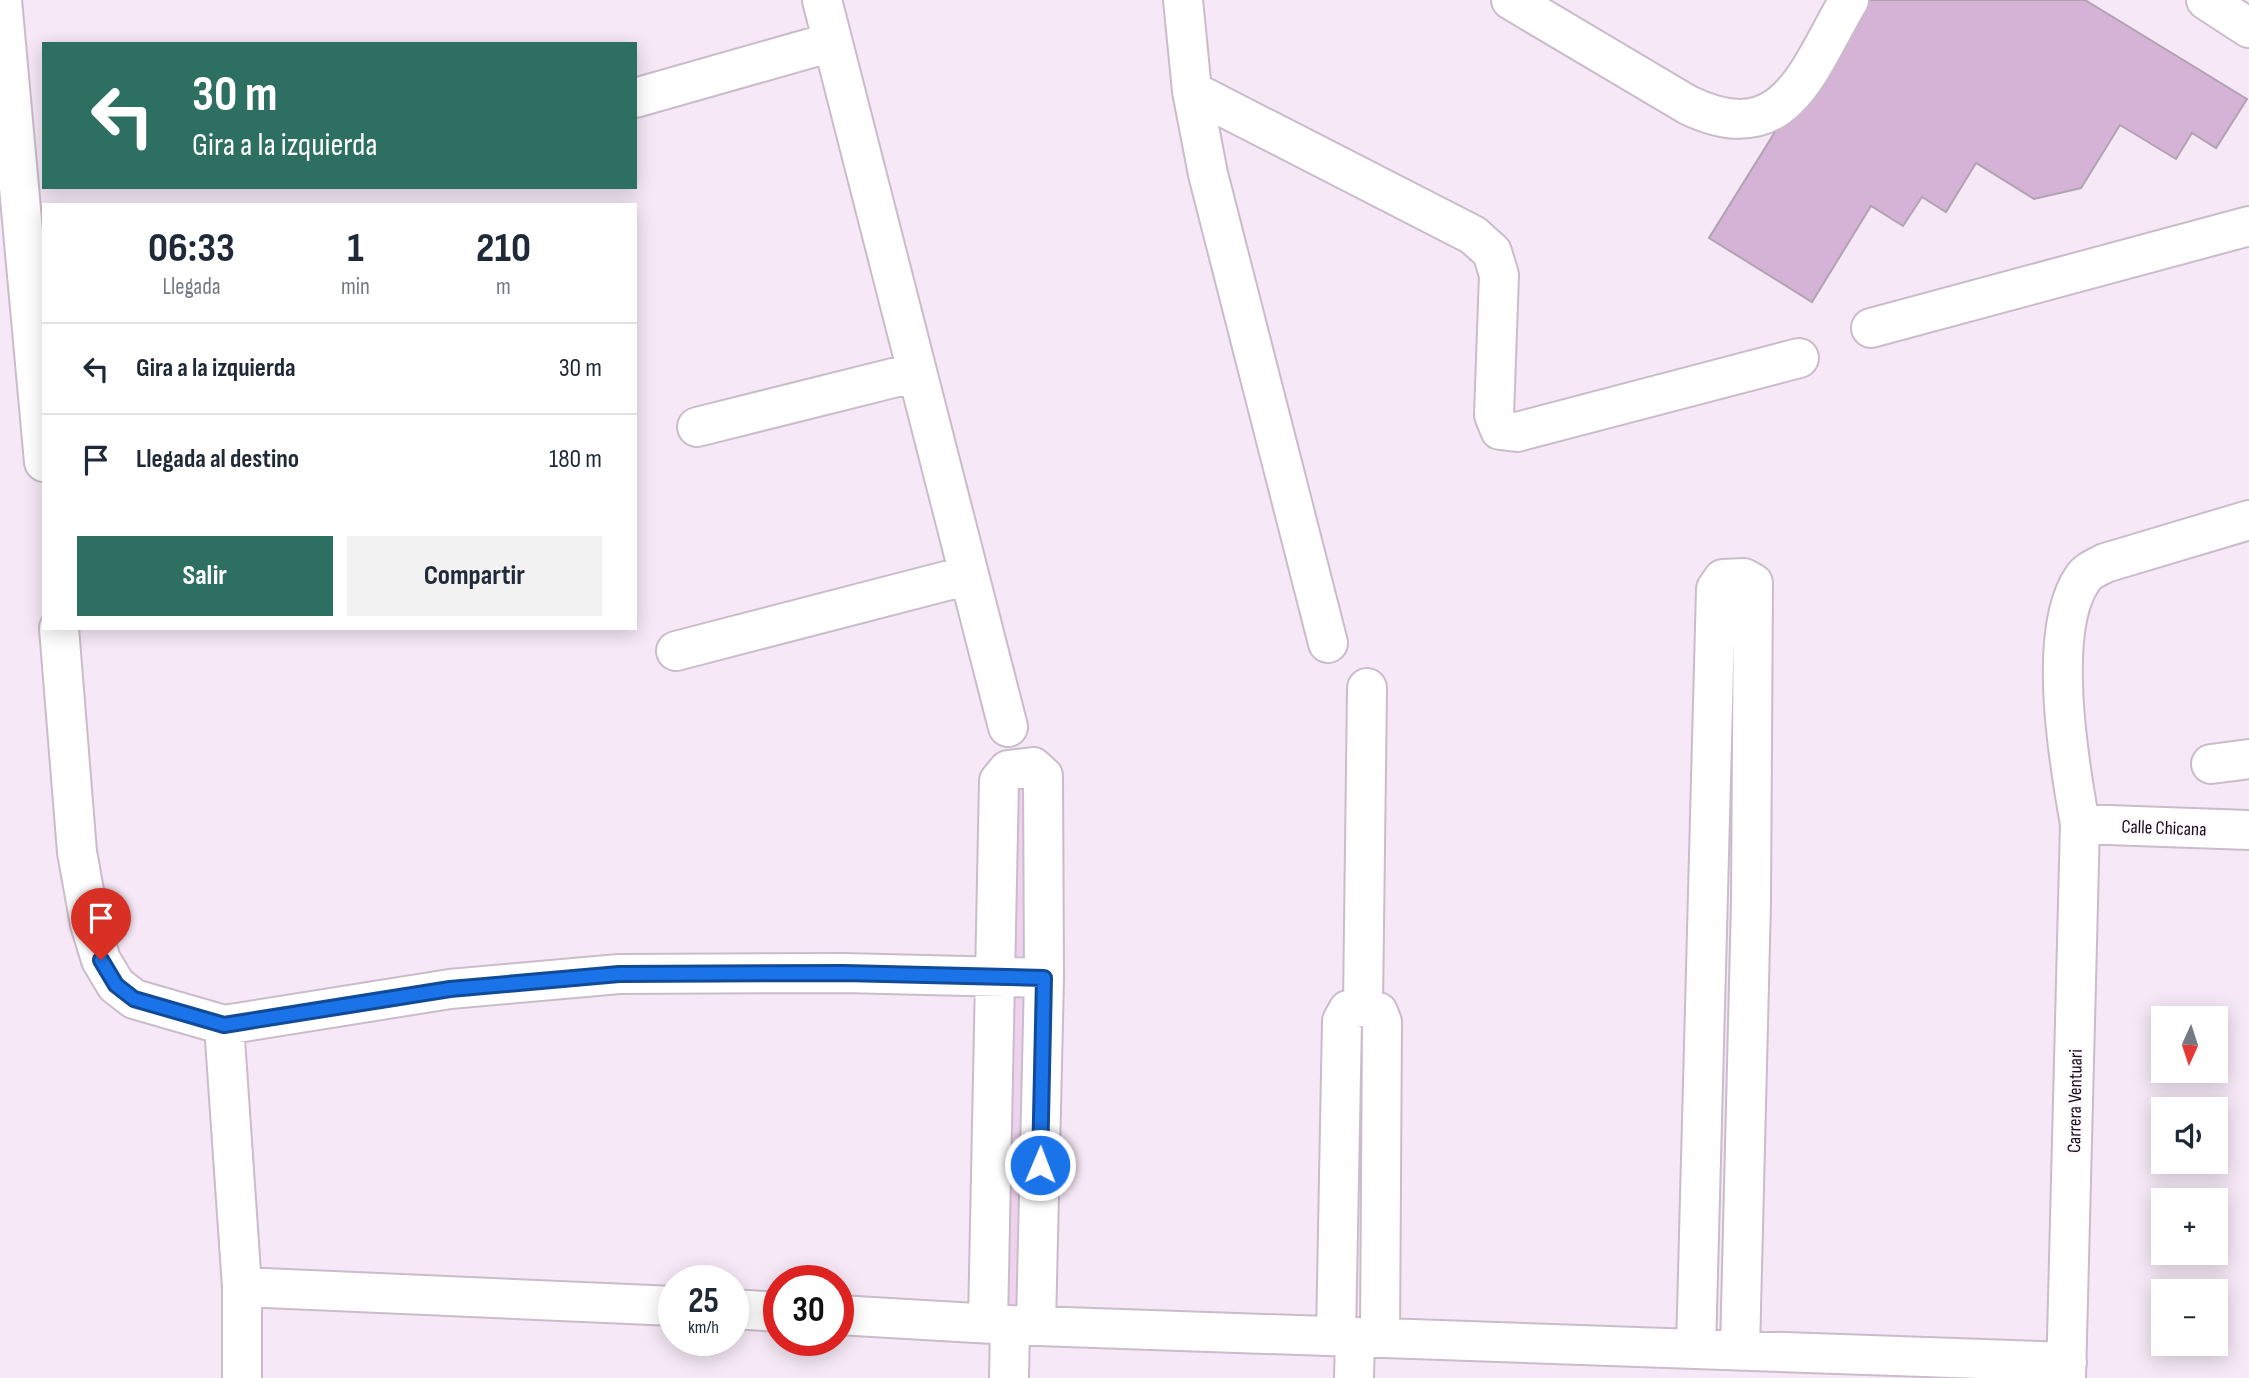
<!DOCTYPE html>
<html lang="es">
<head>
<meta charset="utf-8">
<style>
	:root { --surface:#fff; --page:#f2f2f3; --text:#1f2937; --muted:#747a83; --line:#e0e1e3; --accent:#2d6f60 }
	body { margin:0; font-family:"Sofia Sans Condensed",sans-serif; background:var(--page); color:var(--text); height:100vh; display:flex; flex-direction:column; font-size:26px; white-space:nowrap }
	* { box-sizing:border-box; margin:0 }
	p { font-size:23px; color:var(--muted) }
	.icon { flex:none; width:38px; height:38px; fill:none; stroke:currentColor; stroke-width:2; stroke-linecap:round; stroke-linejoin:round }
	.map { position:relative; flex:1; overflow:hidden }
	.drawer { position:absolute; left:42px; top:203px; width:595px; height:427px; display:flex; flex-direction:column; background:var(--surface); border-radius:0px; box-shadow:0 4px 18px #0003 }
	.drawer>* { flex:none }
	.banner { position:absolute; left:42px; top:42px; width:595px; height:147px; border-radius:0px; box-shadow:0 4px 18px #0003; background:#2d6f60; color:#fff; overflow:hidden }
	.needle { width:46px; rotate:183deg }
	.tools { position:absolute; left:2151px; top:1006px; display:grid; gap:14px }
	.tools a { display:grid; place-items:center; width:77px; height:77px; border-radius:0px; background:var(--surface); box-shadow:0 4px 18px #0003; font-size:35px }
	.speed { position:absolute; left:658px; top:1265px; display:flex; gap:14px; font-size:35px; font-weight:700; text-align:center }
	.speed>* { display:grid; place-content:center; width:91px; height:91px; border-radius:50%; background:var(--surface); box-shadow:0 4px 18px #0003; line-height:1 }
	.speed small { font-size:18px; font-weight:400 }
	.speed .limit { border:10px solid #d22; background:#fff; color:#111 }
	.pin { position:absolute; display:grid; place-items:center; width:60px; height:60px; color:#fff; margin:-72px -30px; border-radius:50% 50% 50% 0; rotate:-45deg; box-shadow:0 0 7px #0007 }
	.pin .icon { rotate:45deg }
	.me { position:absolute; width:77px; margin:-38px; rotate:1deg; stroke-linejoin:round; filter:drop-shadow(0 0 5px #0008) }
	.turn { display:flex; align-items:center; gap:24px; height:147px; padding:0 35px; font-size:32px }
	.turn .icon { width:91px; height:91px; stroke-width:2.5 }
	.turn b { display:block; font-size:49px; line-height:60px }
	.eta { display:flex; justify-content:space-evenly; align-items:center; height:119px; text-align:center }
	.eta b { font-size:42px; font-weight:700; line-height:49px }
	.primary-button { display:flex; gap:14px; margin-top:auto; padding:14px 35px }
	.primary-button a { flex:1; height:80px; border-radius:0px; background:var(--accent); color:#fff; font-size:28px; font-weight:700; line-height:80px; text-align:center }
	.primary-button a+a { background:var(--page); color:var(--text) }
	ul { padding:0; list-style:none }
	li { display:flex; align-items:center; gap:21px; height:91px; padding:0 35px; border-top:2px solid var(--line) }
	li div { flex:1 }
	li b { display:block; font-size:26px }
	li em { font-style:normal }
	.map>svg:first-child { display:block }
	.green { fill:#eed2ee }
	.building { fill:#d5b3d6; stroke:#b1a3b1; stroke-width:2 }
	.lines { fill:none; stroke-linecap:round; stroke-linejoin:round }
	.minor-casing { stroke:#cabcca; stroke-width:42 }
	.minor { stroke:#fff; stroke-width:38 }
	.route-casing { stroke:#114b97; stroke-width:18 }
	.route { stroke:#1a73e8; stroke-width:12 }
	.labels { text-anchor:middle; stroke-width:5; stroke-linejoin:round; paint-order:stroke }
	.street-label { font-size:19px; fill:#151116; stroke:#fef8fe }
</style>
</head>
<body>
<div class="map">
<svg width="2249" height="1378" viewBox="0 0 2249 1378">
	<rect width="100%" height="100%" fill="#f6e8f6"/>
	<path class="green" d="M1033,767L1036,1325L988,1323L999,781Z"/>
	<path class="building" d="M1857,0H2085L2247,99L2216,148L2192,133L2176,159L2120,125L2081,188L2034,199L1976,163L1946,212L1922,197L1903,226L1871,206L1812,302L1709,238Z"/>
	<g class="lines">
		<g class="minor-casing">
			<path id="minor" d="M2,0L44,462
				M822,0L1008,727
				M1183,0L1192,91L1208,174L1328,643
				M1511,0L1688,105C1786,152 1807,71 1849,0
				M2206,0L2249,28
				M1192,91L1473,235L1492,252L1499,275L1494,415L1500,430L1517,432L1799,358
				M635,98L832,42
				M1871,328L2249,226
				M697,427L917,372
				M59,628L77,852L90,924L101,960L116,985L134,999L224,1025L450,989L619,974L843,973L1044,978
				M676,651L969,575
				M2211,764L2249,759
				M2080,824L2249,830
				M1363,1006L1367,688
				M224,1025L242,1287V1378
				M242,1287L674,1306
				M733,1309L779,1312
				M838,1315L1010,1325L2067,1362
				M988,1323L999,781L1008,770L1033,767L1043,776L1044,978L1036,1325
				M1336,1336L1342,1021L1348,1010L1363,1006L1378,1012L1382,1022L1380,1337
				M1696,1349L1716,589L1723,579L1744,578L1753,583L1751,902L1740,1350
				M1009,1378L1010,1325
				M1354,1378L1355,1337
				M2066,1378L2080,824C2069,763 2046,630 2083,578C2087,571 2098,567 2105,563L2249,520"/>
		</g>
		<use href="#minor" class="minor"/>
	</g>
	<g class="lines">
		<g class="route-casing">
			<path id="route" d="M101,960L116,985L134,999L224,1025L450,989L619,974L844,973L1044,978L1040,1165"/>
		</g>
		<use href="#route" class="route"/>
	</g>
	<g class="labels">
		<g class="street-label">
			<text transform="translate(2164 827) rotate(2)" y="7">Calle Chicana</text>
			<text transform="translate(2074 1101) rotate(-89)" y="7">Carrera Ventuari</text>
		</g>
	</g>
</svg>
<div class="tools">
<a><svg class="needle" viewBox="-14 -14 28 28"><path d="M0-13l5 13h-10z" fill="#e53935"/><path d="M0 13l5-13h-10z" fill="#747a83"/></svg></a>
<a><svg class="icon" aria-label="sound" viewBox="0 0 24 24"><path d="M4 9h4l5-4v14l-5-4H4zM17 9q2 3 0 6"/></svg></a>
<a>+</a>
<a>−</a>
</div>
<div class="speed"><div>25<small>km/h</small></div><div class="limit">30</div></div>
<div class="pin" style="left:101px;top:960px;background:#d93025"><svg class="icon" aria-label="arrive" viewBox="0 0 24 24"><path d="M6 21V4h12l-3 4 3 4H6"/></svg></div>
<svg class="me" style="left:1040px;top:1165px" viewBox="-20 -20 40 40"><circle r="17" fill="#1a73e8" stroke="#fff" stroke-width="3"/><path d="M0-11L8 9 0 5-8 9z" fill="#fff"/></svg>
<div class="banner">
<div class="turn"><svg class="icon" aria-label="left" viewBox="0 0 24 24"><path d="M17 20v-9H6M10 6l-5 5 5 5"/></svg><div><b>30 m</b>Gira a la izquierda</div></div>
</div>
<section class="drawer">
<div class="eta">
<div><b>06:33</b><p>Llegada</p></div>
<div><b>1</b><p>min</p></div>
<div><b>210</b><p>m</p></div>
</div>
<ul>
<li><svg class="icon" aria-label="left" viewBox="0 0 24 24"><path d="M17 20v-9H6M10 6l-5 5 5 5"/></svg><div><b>Gira a la izquierda</b></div><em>30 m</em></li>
<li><svg class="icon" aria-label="arrive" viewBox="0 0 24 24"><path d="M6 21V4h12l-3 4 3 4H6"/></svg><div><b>Llegada al destino</b></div><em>180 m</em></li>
</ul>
<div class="primary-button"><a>Salir</a><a>Compartir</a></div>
</section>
</div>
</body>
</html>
